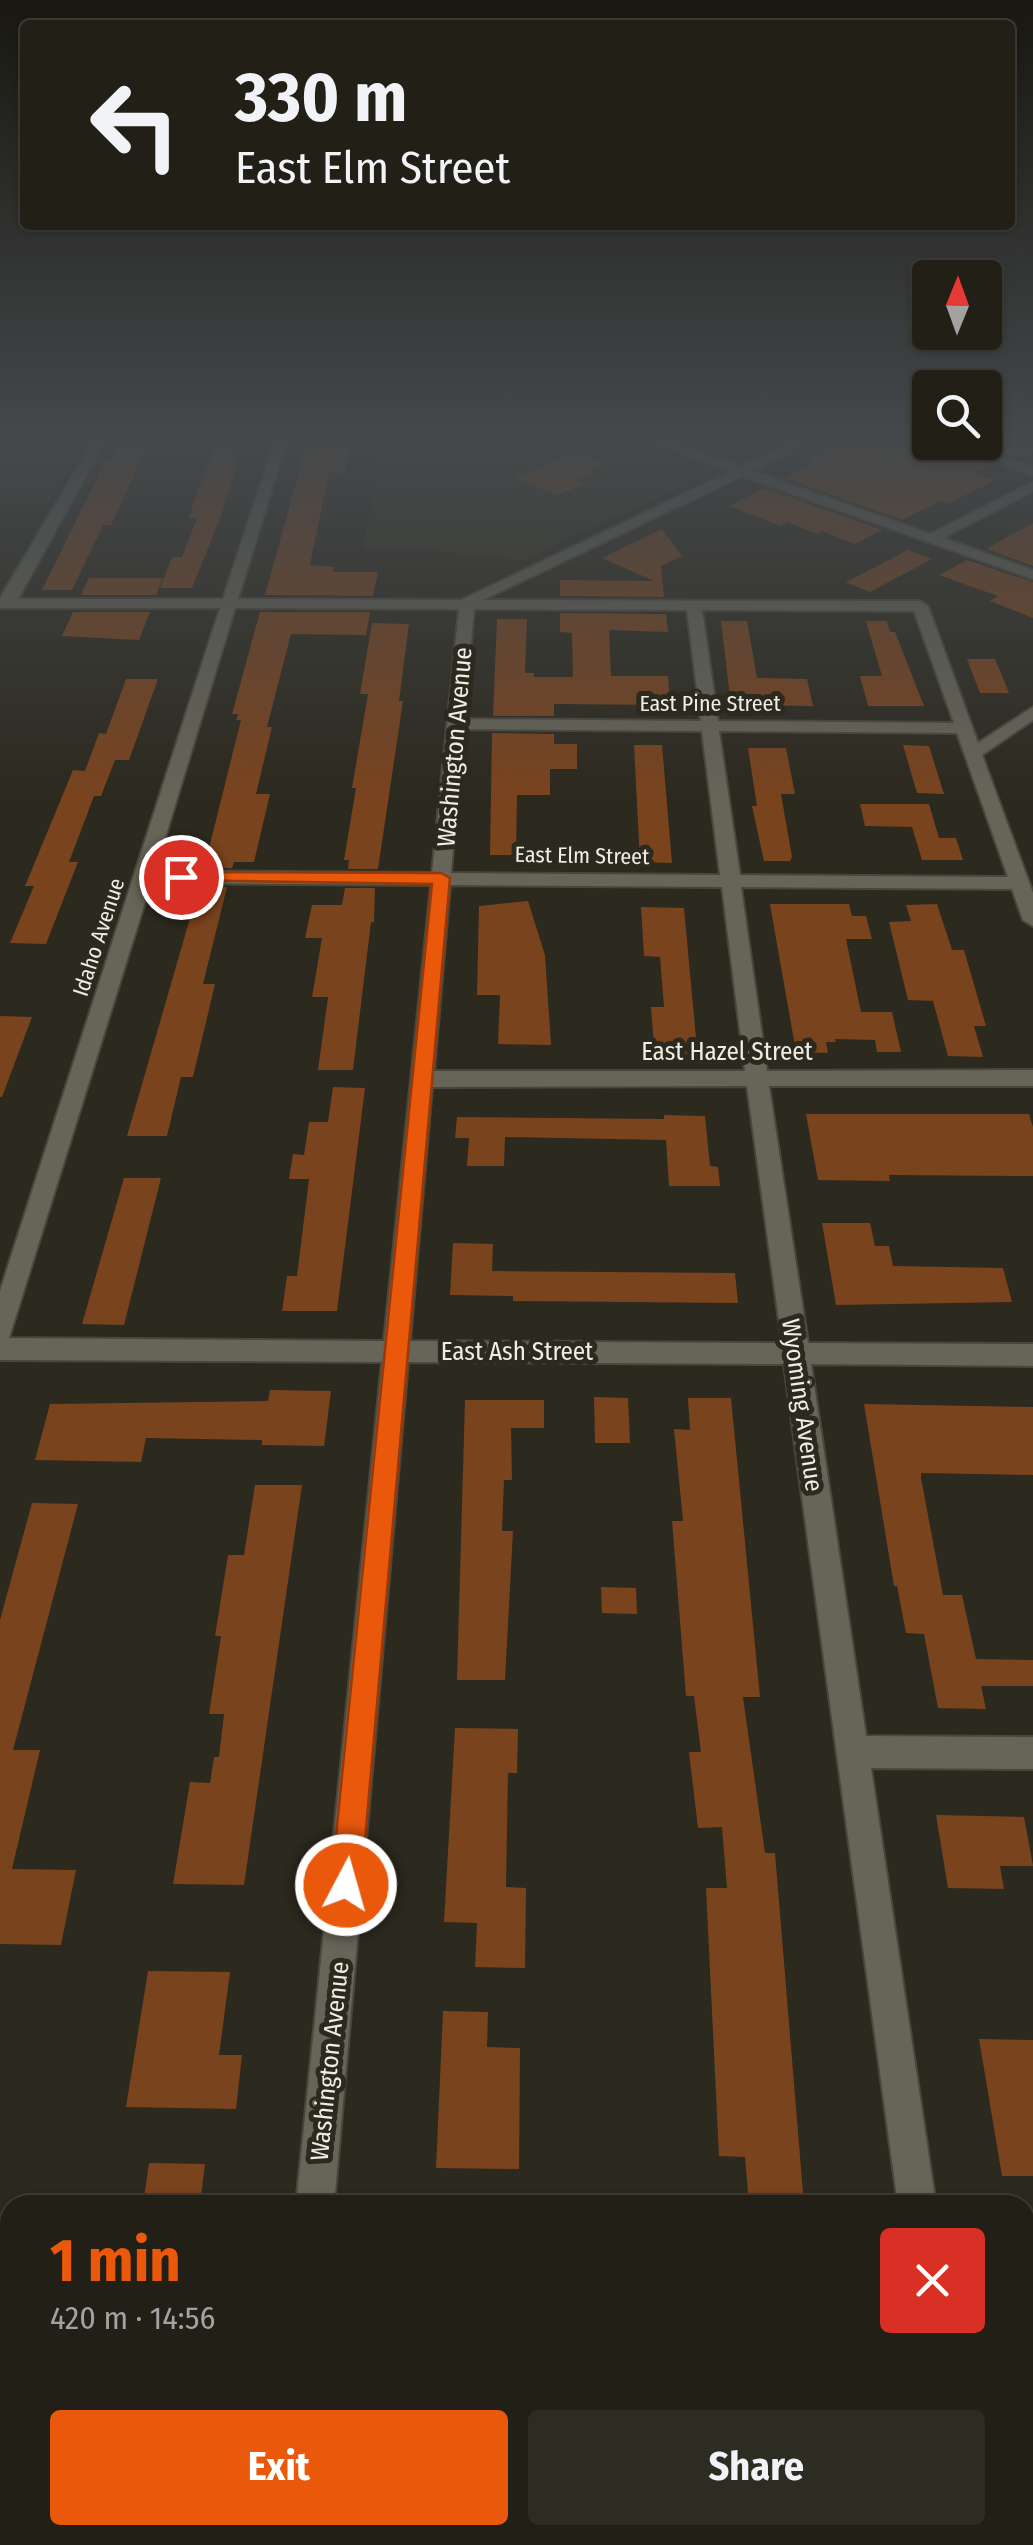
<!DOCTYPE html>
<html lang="en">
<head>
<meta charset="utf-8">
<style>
	:root { --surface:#211f16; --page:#2d2c23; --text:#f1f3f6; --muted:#a2a2a1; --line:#3e3d35; --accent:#ea580c }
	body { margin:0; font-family:"Fira Sans Condensed",sans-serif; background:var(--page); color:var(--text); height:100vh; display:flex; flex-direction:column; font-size:38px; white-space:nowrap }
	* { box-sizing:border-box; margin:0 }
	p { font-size:32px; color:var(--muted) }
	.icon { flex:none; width:55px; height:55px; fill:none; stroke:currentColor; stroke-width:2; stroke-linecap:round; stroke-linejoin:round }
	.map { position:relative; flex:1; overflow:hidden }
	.sheet { position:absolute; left:0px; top:2195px; width:1035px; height:350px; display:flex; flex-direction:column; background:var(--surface); border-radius:30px 30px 0 0; box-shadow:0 2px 8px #0004,0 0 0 2px var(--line) }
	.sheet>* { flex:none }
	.guide { position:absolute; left:20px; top:20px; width:995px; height:210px; border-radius:10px; box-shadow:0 2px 8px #0004,0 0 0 2px var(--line); background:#211f16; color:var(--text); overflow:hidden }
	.needle { width:65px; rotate:1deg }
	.controls { position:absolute; left:912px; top:260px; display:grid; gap:20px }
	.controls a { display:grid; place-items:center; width:90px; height:90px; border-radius:10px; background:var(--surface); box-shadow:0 2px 8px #0004,0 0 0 2px var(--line); font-size:50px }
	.pin { position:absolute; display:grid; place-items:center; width:85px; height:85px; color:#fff; margin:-42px; border:5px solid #fff; border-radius:50%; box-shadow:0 2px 10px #0007 }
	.me { position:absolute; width:110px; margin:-55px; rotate:6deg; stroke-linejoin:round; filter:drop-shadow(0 0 8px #0008) }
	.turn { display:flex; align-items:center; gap:35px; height:210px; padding:0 50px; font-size:45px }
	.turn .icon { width:130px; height:130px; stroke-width:2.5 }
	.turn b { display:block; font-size:70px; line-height:85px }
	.round { display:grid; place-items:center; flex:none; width:105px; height:105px; border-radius:10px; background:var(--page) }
	.summary { display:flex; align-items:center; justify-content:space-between; height:170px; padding:0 50px }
	h1 { font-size:60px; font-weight:700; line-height:75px; color:var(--accent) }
	.cta { display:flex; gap:20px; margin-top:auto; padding:20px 50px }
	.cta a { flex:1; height:115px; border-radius:10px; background:var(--accent); color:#fff; font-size:40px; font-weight:700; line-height:115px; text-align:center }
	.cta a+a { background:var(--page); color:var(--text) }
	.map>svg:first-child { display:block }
	.built { fill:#363220 }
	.building { fill:#79431e }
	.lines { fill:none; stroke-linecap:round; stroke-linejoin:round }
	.minor-casing { stroke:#49473d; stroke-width:4 }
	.minor { fill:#676558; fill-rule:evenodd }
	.route { fill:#ea580c; stroke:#983908; stroke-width:2.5 }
	.labels { text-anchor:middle; stroke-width:10; stroke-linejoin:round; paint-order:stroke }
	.far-street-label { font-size:22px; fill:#efede6; stroke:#2c291e }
	.street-label { font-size:25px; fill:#efede6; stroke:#2c291e }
</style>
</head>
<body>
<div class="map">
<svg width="1033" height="2545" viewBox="0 0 1033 2545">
	<rect width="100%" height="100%" fill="#2c291e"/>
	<path class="built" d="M0,443H81L47,504H0Z
		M383,443H645L718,469L523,560L437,551L363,549Z"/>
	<path class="building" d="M120,443H143L139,451H145L111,525H103L72,590H42L107,458H112Z
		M216,443H237L232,458H239L220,518L192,588H160L172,557H182L197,518H189L193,504Z
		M307,443H337L336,448H351L344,473L329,472L310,565L334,567L333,572H378L373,596L265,595Z
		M840,443H867L912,453L914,443H935L993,465L973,472L995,480L948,504L940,501L902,520L785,478L814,463L805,460Z
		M970,443H1033V453L1017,458Z
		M574,452L606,464L576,481L584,484L558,495L514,478Z
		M765,488L882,530L855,544L822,531L817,534L787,522L781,526L729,506Z
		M1033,523V566L986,549Z
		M662,529L682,556L661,566L664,597L560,596V580L654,581L602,558Z
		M908,550L932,559L870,592L846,582Z
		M967,560L1033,582V618L990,601L998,596L939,575Z
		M89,578H163L156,595H81Z
		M73,612H150L139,640L62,636Z
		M260,612H370L366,635L291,634L267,727H272L256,794H270L254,862H234L232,868H204L241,720H236L238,714H232Z
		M560,613L666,614L668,632L609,630L611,676H668L670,705L554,704V716H493L497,619H527L525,673H534V677H573L572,633L560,632Z
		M721,621H747L757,678L807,679L813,706L731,705Z
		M866,621H887L890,632H895L924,706H868L860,676H882Z
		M372,623L409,624L399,701H403L378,869H348L349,860H344L356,788H352L368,694H360Z
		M967,659H995L1009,693H980Z
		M126,679H158L129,760H115L101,796H94L69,862H78L46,944L10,943L34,886H25L73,770L85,771L99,733L106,734Z
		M492,733L554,734V744H577V769H550V795H517L516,855H490Z
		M634,745H662L672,863L640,862Z
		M903,745L929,746L944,794L917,793Z
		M748,748H786L795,794H781L792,857L790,861H764L752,806H757Z
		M860,804H929L939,838H956L963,860H922L912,827L865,826Z
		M199,887H227L203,984H215L193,1077H181L167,1136H127Z
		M345,888H375L374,922H371L353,1070H318L328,997H312L322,938H305L312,905H342Z
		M528,901L545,955L551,1045L498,1044L500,995H477L479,906Z
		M770,904H849L852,916H866L872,939H846L861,1012H892L901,1052H877L875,1040L835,1039L836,1042H826L828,1053L796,1052Z
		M937,904L952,950H964L986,1026H974L983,1057L948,1056L933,1001L908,1000L889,922L911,921L906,905Z
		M641,907L684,908L698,1060L655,1059L651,1007H664L660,957L644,956Z
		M0,1016L32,1017L2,1097H0Z
		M333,1087L365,1088L337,1311H282L287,1276H297L309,1179H289L293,1154L304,1155L309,1122H328Z
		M806,1114H1029L1033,1127V1176L889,1175L890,1181L818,1180Z
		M664,1115L705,1116L710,1166L718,1167L720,1186H669L666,1140L505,1137L504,1166H467L469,1138H455L457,1117L664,1119Z
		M124,1178H161L124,1325L82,1324Z
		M822,1223H870L875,1246H889L893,1266L1003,1268L1012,1302L836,1305Z
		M453,1243L493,1244L492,1271L735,1273L738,1303L513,1301V1296L450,1295Z
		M270,1390L331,1391L324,1446L262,1445V1440L146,1438L141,1462L35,1460L50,1404L268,1401Z
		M594,1397L628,1398L630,1443H595Z
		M688,1398H731L760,1697H743L765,1853H775L804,2205H749L745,2157L719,2156L706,1888H727L722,1827L698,1828L689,1752H701L694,1696H686L672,1521H683L674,1429L690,1430Z
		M465,1400H544V1428H511L512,1480H504L502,1531H513L505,1680H457Z
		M864,1404L1033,1407V1475L921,1473V1478L943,1595H962L976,1659L1033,1660V1686H981L986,1709L938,1708L924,1634L906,1633L897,1586H894Z
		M255,1485H302L244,1885L173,1884L190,1782L210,1783L214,1757H219L224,1714H209L221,1636H215L228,1555H244Z
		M32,1503L78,1504L13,1750H40L12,1869L76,1870L61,1945L0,1944V1620Z
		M601,1587L636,1588L637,1614L602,1613Z
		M455,1728L518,1729L517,1773H508L506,1887L526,1888L525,1968L475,1967L477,1923L444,1922Z
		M936,1815L1024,1817L1033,1866H1000L1004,1889L948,1888Z
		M148,1971L230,1972L219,2055H242L236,2109L126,2107Z
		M443,2011L488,2012L487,2047L520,2048L519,2169L436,2168Z
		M979,2039L1033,2040V2176H1002Z
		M149,2163L205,2164L200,2205H143Z"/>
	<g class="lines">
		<g class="minor-casing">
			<path id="minor" d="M92,443H104L18,599H223L274,443H286L238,599L461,600L730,472L655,443H673L741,467L791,443H807L753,471L930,534L1033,482V491L943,538L1033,570V579L742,476L483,600L920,601L928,606L978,743L1033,707V720L982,755L1033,893V926L1023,920L1012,889L741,887L767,1071L1033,1070V1086H769L808,1343L1033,1344V1366L811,1364L866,1736L1033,1737V1769L871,1768L936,2205H898L784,1364L408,1362L334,2205H296L382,1362L0,1360V1291L220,608H0V598ZM235,608L459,609L432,873L155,871ZM474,609L687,610L701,721L464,719ZM702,610L914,611L954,723L718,721ZM463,729L702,731L720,875L451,873ZM719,731L957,733L1008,877L740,875ZM151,883L431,885L384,1341L9,1338ZM450,885L722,887L745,1071H434ZM747,1086L782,1343L410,1341L432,1087Z
				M939,443H958L1033,467V475Z
				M1025,2338H1033V2378H1025Z
				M263,2535H307L306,2545H262Z
				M939,2535H983L985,2545H941Z"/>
		</g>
		<use href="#minor" class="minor"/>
	</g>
	<linearGradient id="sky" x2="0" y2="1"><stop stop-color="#181710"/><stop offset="0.55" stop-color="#45494c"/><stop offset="1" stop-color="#45494c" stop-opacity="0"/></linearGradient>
	<rect width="1033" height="799" fill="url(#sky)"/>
	<path class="route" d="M181,872L441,873L450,878L361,1885L357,1896L346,1901L335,1896L331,1885L432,884L175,880L172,877Z"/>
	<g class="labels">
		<g class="far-street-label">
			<text x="710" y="711">East Pine Street</text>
			<text transform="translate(582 855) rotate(1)" y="8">East Elm Street</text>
			<text transform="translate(98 937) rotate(-72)" y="8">Idaho Avenue</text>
		</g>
		<g class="street-label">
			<text transform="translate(454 747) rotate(-85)" y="9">Washington Avenue</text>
			<text x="727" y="1060">East Hazel Street</text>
			<text x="517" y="1360">East Ash Street</text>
			<text transform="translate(803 1405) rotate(82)" y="9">Wyoming Avenue</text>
			<text transform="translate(329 2061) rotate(-84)" y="9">Washington Avenue</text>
		</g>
	</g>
</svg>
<div class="controls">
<a><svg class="needle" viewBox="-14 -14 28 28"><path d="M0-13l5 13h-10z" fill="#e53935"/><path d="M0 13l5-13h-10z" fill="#a2a2a1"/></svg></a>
<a><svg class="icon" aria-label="search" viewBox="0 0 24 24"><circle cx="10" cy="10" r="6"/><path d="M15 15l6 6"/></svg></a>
</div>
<div class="pin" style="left:181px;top:877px;background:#d93025"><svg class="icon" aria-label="arrive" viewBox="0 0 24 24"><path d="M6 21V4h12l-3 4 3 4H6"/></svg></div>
<svg class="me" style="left:346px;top:1885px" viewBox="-20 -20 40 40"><circle r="17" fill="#ea580c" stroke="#fff" stroke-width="3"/><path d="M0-11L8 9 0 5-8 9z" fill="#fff"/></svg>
<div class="guide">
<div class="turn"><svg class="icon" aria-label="left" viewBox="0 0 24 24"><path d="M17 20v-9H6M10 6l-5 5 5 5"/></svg><div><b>330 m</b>East Elm Street</div></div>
</div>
<section class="sheet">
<div class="summary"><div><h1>1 min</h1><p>420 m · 14:56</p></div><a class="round" style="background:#d93025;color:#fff"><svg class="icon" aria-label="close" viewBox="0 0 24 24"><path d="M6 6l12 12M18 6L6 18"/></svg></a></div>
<div class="cta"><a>Exit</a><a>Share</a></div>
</section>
</div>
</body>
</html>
